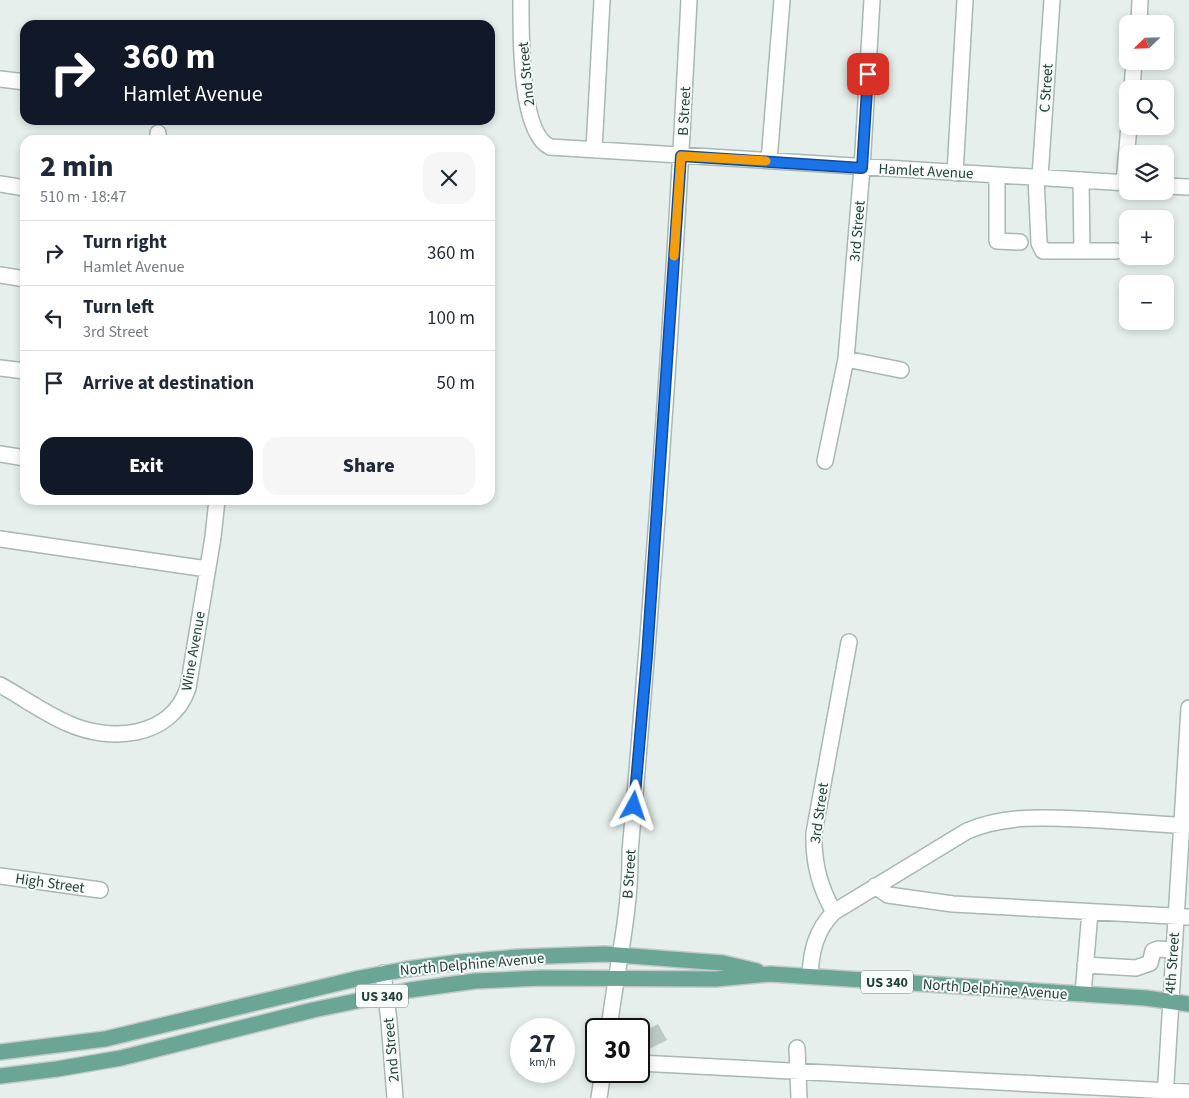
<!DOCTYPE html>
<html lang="en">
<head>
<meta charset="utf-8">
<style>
	:root { --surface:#fff; --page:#f6f6f7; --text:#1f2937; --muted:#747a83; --line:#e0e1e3; --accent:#111827 }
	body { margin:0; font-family:"Source Sans 3",sans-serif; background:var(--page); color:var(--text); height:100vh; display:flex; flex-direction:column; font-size:19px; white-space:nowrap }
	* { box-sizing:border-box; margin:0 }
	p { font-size:16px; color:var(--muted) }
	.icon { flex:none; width:28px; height:28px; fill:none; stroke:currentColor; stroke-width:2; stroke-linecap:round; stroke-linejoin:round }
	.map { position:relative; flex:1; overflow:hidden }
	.side { position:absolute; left:20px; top:135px; width:475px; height:370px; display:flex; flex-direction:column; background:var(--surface); border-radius:15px; box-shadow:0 2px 8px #0003 }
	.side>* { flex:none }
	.guide { position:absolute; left:20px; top:20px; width:475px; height:105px; border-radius:15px; box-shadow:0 2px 8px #0003; background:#111827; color:#fff; overflow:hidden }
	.needle { width:32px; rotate:247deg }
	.fabs { position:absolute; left:1119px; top:15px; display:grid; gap:10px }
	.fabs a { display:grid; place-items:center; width:55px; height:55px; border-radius:10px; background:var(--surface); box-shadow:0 2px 8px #0003; font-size:25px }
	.speed { position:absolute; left:510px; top:1018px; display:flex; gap:10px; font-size:25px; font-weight:700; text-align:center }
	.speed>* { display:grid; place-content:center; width:65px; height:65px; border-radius:50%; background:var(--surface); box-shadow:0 2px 8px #0003; line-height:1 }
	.speed small { font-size:12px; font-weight:400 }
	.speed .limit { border:2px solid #111; border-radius:8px; background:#fff; color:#111 }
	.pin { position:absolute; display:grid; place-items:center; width:42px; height:42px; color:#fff; margin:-21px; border-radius:10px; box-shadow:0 2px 8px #0006 }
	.me { position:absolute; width:55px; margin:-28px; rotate:5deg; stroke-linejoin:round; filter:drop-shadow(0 0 4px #0008) }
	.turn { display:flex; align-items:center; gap:18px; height:105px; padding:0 20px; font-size:22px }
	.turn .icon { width:65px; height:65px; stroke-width:2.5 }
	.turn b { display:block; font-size:35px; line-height:42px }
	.round { display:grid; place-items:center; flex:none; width:52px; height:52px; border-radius:15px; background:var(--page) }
	.summary { display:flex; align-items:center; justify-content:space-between; height:85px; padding:0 20px }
	h1 { font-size:30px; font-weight:800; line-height:38px }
	.cta { display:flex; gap:10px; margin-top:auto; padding:10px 20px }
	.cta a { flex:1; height:58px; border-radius:15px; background:var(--accent); color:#fff; font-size:20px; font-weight:800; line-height:58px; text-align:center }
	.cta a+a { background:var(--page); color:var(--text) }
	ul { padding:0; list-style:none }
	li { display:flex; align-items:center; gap:15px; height:65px; padding:0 20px; border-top:1px solid var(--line) }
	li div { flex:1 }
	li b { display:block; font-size:19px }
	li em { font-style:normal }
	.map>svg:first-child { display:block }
	.building { fill:#bbcac4 }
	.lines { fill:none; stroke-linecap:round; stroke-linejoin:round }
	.minor-casing { stroke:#a8b8b2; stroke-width:18 }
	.major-casing { stroke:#c2cac8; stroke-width:18 }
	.minor { stroke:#fff; stroke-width:15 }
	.major { stroke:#6aa596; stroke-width:15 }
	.route-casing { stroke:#114b97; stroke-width:12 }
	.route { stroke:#1a73e8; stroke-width:9 }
	.slow { stroke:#f59e0b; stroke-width:9 }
	.labels { text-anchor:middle; stroke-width:4; stroke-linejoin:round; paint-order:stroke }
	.shield { fill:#f7fbf9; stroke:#637a73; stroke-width:1 }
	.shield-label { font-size:14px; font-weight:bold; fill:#24423a }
	.street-label { font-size:15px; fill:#24423a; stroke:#f7fbf9 }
</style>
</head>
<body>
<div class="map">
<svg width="1189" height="1098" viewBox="0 0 1189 1098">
	<rect width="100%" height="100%" fill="#e6efeb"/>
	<path class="building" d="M658,1024L667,1040L639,1054V1034Z"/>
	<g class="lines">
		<g class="minor-casing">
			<path id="minor" d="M521,0C521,31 519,133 550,147L1128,183
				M1139,24L1140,0
				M0,79L25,82
				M1132,89L1134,61
				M158,140V133
				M594,150L602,0
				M769,161L782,0
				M955,173L965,0
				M997,175V241L1020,242
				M1036,177L1039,243L1043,251H1116
				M1040,177L1052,0
				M1081,180L1082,250
				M1124,183L1129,126
				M0,184L25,188
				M1165,186L1189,187
				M0,275L25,279
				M846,359L901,370
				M0,368L25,371
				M0,454L25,458
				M825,461L846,359L862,168L872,0
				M0,539L207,569
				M0,685C22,697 44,713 67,723C110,743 171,738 188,688L213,537L217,500
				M0,876L100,890
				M875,886L888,895L953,904L1189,917
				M834,912C819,887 813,862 814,833L849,642
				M1085,965L1136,968L1150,963L1153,951L1158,949L1173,950
				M383,973L389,1021L395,1098
				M810,976C811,951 816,930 834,912L967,831C1009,813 1055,818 1100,820C1130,822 1159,824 1189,826
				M1083,994L1090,912
				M609,1029C616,970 631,912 630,852C655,568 675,284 689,0
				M797,1048L799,1098
				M639,1063L1189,1092
				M599,1098L603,1071
				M1165,1098L1189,708"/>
		</g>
		<g class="major-casing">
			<path id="major" d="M0,1052L105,1039L360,978L407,969L460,962L518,957L605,954L723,963L757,971
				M0,1076L57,1069L121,1058L313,1010L410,990L475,981L541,978L716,979L770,974L1146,998L1189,1004"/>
		</g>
		<use href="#minor" class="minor"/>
		<use href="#major" class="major"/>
	</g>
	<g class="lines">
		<g class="route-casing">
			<path id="route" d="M634,806L647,656L681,156L862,168L868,74"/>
		</g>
		<use href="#route" class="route"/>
		<path class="slow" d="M674,256L681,156L766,161"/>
	</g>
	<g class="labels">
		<g class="shield">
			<rect x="861" y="970.5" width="52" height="23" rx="4"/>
			<rect x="356" y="984.5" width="52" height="23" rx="4"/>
		</g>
		<g class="shield-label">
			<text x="887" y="987">US 340</text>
			<text x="382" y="1001">US 340</text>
		</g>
		<g class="street-label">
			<text transform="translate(526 74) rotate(-96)" y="5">2nd Street</text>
			<text transform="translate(1046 88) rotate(-86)" y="5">C Street</text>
			<text transform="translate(684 111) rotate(-87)" y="5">B Street</text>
			<text transform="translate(926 171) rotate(3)" y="5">Hamlet Avenue</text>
			<text transform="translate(857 231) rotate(-85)" y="5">3rd Street</text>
			<text transform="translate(193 651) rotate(-80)" y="5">Wine Avenue</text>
			<text transform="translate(819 813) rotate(-82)" y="5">3rd Street</text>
			<text transform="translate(629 874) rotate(-86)" y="5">B Street</text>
			<text transform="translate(50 883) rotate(8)" y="5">High Street</text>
			<text transform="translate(1172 963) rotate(-86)" y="5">4th Street</text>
			<text transform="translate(472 964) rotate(-5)" y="5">North Delphine Avenue</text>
			<text transform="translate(995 989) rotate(4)" y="5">North Delphine Avenue</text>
			<text transform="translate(391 1050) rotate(-95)" y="5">2nd Street</text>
		</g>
	</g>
</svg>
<div class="fabs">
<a><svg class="needle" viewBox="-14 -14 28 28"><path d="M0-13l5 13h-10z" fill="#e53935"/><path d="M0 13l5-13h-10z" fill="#747a83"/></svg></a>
<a><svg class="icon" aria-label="search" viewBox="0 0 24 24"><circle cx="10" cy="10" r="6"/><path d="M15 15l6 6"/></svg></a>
<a><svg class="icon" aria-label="layers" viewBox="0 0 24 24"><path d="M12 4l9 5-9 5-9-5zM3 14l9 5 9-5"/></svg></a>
<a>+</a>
<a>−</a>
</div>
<div class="speed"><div>27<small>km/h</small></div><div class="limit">30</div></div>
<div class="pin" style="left:868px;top:74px;background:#d93025"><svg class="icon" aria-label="arrive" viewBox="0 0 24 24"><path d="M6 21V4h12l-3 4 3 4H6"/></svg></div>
<svg class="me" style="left:634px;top:806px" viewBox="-20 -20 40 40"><path d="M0-17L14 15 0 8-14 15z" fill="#1a73e8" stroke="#fff" stroke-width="4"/></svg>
<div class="guide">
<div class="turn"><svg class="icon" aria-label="right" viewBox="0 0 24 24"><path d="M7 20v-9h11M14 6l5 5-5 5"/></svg><div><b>360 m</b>Hamlet Avenue</div></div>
</div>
<section class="side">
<div class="summary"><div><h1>2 min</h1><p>510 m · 18:47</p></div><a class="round"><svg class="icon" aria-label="close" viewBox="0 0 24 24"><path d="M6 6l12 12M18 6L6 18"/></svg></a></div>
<ul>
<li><svg class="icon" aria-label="right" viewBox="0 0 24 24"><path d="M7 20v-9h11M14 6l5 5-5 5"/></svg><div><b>Turn right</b><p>Hamlet Avenue</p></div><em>360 m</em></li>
<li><svg class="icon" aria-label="left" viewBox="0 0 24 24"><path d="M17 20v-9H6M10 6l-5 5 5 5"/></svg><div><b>Turn left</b><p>3rd Street</p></div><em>100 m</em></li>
<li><svg class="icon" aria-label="arrive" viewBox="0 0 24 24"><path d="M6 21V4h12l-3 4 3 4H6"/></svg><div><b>Arrive at destination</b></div><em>50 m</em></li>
</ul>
<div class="cta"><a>Exit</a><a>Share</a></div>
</section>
</div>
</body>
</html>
